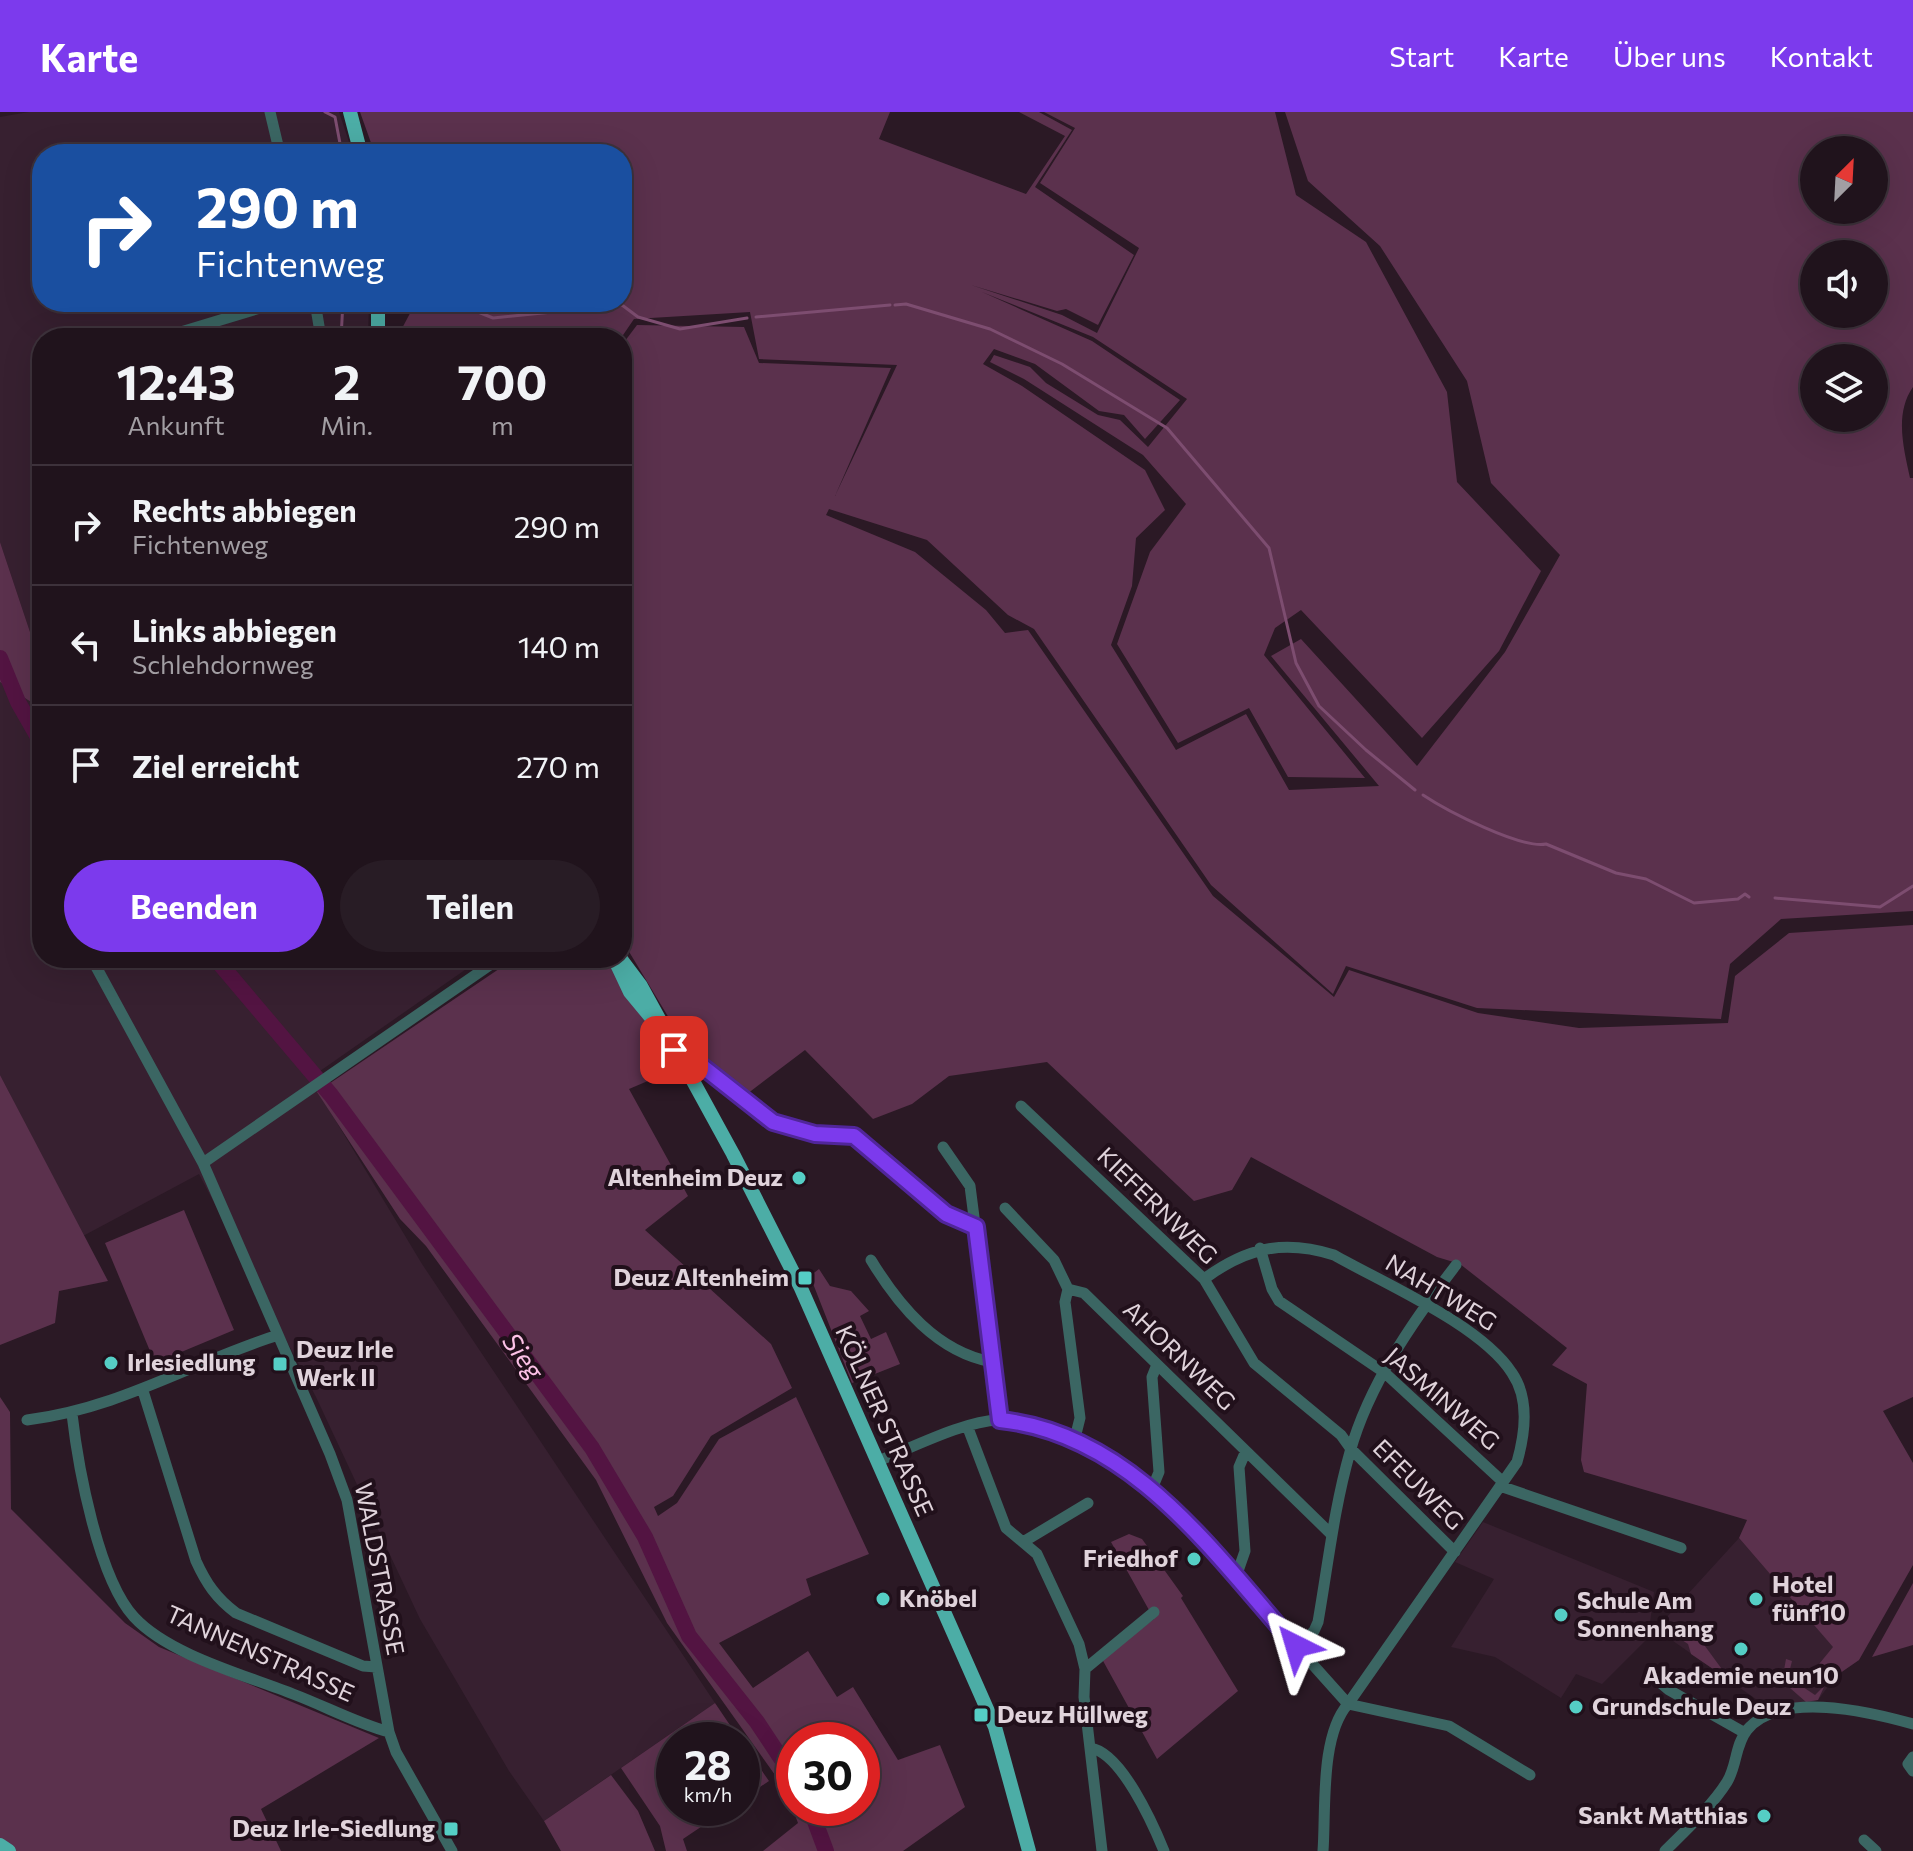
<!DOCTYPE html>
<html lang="de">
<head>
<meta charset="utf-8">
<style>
	:root { --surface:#20131c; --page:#281c25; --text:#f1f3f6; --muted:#a29ea3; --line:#3d323b; --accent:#7c3aed }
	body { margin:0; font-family:Commissioner,sans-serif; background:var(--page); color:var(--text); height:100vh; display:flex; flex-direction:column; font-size:30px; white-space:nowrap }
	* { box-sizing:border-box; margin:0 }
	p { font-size:26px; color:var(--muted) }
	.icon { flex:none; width:44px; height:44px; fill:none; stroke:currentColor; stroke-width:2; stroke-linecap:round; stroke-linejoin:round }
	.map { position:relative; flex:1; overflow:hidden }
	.details { position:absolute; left:32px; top:216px; width:600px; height:640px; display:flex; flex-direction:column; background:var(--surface); border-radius:32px; box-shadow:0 8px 32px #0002,0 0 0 2px var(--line) }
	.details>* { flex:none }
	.top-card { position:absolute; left:32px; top:32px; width:600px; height:168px; border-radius:32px; box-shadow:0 8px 32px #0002,0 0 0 2px var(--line); background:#1a4fa0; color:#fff; overflow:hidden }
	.needle { width:52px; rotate:24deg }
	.fabs { position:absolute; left:1800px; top:24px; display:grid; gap:16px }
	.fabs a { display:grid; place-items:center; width:88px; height:88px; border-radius:50%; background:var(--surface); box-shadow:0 8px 32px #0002,0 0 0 2px var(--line); font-size:40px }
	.speed { position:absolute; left:656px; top:1610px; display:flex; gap:16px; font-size:40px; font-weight:700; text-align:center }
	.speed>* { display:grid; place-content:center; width:104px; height:104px; border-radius:50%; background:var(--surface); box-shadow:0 8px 32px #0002,0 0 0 2px var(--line); line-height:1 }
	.speed small { font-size:20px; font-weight:400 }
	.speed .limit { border:12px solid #d22; background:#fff; color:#111 }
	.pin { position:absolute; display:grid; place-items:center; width:68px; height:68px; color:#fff; margin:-34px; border-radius:16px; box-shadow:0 4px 12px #0006 }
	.me { position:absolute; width:88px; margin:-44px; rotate:320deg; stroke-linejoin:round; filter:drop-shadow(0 0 6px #0008) }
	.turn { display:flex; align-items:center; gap:28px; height:168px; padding:0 32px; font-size:36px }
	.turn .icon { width:104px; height:104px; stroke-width:2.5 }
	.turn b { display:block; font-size:56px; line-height:68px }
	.eta { display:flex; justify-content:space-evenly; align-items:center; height:136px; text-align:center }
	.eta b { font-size:48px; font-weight:700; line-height:56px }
	.button { display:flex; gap:16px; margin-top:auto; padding:16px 32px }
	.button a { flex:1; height:92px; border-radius:48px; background:var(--accent); color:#fff; font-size:32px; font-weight:700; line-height:92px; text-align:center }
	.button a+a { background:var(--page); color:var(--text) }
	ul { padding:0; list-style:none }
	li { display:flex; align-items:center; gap:24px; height:120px; padding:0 32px; border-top:2px solid var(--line) }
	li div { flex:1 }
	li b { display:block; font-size:30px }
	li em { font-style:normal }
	header { display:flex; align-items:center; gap:48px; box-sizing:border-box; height:112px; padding:0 40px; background:var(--accent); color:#fff }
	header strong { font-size:38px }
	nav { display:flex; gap:44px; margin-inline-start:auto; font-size:28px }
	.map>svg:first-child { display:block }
	.built { fill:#372030 }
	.green { fill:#5b314d; fill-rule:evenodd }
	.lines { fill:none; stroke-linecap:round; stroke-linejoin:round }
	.stream { stroke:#7d4d70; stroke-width:3 }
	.river { stroke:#531442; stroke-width:16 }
	.minor { stroke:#3b6663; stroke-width:11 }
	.major { stroke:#4cada6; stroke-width:14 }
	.route-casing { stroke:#51269a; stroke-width:20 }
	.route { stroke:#7c3aed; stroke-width:14 }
	.poi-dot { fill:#55cec5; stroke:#21101b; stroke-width:3 }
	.labels { text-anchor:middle; stroke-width:8; stroke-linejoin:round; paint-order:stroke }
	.poi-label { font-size:24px; font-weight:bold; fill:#e0d3db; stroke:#21101b; text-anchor:start }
	.street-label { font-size:24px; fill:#e0d3db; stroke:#21101b }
	.water-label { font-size:26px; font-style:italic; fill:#fcc1e6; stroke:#21101b }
</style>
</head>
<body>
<header>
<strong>Karte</strong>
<nav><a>Start</a><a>Karte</a><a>Über uns</a><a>Kontakt</a></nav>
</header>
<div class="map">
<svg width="1913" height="1739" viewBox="0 0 1913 1739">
	<rect width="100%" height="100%" fill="#2b1925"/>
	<path class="built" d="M29,0H339L353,42H42V190H369L368,226H42V556L0,430V5Z
		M0,570L31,590L42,585V846H482L310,966L422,1152L715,1591L544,1709L509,1659L420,1507L316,1285L199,1062L83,1124L0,963Z
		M1483,1410L1654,1480L1648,1526L1602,1572L1576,1562L1561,1586L1495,1545L1451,1535L1494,1467L1455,1450Z
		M1739,1426L1834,1535L1819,1552L1859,1548L1836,1564L1818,1588L1758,1603L1755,1596L1760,1590L1656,1517Z"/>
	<path class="green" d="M360,0H890L879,27L1026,82L1065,24L1019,0H1039L1072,18L1035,75L1134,143L1098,213L1066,197L1057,199L971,173L1062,203L1097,221L1139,136L1040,71L1075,16L1044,0H1275L1296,83L1366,130L1447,280L1457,370L1541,459L1499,539L1422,626L1301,498L1275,516L1264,543L1365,666L1288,665L1249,596L1178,631L1117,532L1150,440L1186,392L1143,343L1024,267L990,250L994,243L1030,255L1046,271L1098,303L1120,308L1148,335L1187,287L1093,225L982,180L1092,229L1180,288L1145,327L1124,303L1099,299L1035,252L994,237L983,252L1022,274L1145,358L1165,398L1136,426L1132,474L1111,533L1176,638L1246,602L1289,678L1379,674L1271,544L1301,527L1417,654L1505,540L1560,443L1491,371L1467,269L1380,134L1308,69L1285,0H1913V275C1894,302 1904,337 1910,366H1913V799L1781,807L1730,852L1721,907L1477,896L1346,854L1333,882L1211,773L1034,517L1008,503L927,428L829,397L826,403L915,440L986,498L1005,521L1028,518L1213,784L1334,885L1349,858L1478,901L1579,916L1728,911L1735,864L1789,821L1913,813V1285L1883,1299L1913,1351V1453L1859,1548L1830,1568L1819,1552L1833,1535L1739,1426L1747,1408L1584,1360L1581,1348L1587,1272L1552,1253L1567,1236L1460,1152L1437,1145L1251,1045L1232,1078L1194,1089L1047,950L949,964L912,992L873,1007L805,938L747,982L690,941L622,828V233L637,213L744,215L759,251L891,256L835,384L897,253L759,247L750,200L634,207L621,226H442L399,222L416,190H622V42H375ZM1814,38H1874V98H1814ZM1814,142H1874V202H1814ZM1814,246H1874V306H1814Z
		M0,430L42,556V585L31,590L0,570Z
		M515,846H605L676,957L629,977L688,1084L645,1118L771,1232L792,1276L711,1324L673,1384L654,1395L658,1404L677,1391L719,1327L796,1285L869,1442L806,1467L811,1483L719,1531L753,1576L808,1539L837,1585L853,1575L898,1648L940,1633L965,1695L903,1739H763L798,1711L785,1677L667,1511L596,1368L426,1134L400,1107L317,980ZM794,1628H862V1696H794Z
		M0,963L108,1169L59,1179L55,1211L0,1233Z
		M184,1098L234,1218L155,1251L105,1131Z
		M819,1157L830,1174L851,1179L869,1199L860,1204L871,1227L886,1220L900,1252L852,1271L810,1164Z
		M0,1285L10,1300L11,1397L125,1511L159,1535L379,1626L261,1697L281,1739H0Z
		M1129,1422L1142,1427L1183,1484L1181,1486L1238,1579L1157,1647L1102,1547L1154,1507L1111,1430Z
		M1913,1471V1533L1872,1545Z
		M1691,1511L1695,1523L1706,1526L1702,1530L1724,1560L1739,1571L1738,1574L1691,1542L1688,1532L1679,1526L1680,1518Z
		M1786,1547L1792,1549L1788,1565L1815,1583L1825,1573L1818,1588L1806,1590L1782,1569Z
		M715,1591L740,1628H674V1696H729L683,1727L687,1739H666L660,1714L621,1656Z
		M742,1630L769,1669L742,1687Z
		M611,1663L638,1699L655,1739H561L544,1709Z"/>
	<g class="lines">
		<path class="stream" d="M325,0L335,5L342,42
			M453,190L493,206L622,193L638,205L680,217L747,206
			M895,193L906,192L990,217L1062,252L1167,316L1269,436L1296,551L1319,594L1366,638L1415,678
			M756,205L890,193
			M341,226L343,190
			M1423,683C1447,699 1521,737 1546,732L1616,761L1646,767L1694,791L1738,787L1745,782L1749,785
			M1775,786L1880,795L1913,774"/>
		<path class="river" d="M0,546L18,590L42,632
			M215,846L331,983L592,1336L645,1425L689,1524L757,1610L794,1666
			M810,1696L826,1739"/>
		<path class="minor" d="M270,0L280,42
			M315,190L321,226
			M161,226L280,190
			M94,851L203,1051
			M675,938L684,940L773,1010L815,1022L854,1024L946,1102L976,1115
			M1021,994L1204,1167L1254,1251L1341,1323L1351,1337L1455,1440
			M943,1035L970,1074L1000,1308
			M1005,1096L1054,1148L1068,1177L1084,1181L1330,1421
			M1260,1136L1272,1177L1279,1189L1385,1261L1503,1370
			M871,1148C899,1194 937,1240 992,1250
			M1204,1167C1246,1136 1283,1127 1334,1143C1385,1172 1481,1213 1512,1261C1530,1287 1525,1322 1517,1350L1348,1592L1449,1614L1530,1663
			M1068,1177L1065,1190L1080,1306L1075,1326
			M143,1279L196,1449C206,1471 216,1486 236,1501L363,1554L376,1555
			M72,1302C78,1354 98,1466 134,1505C169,1543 245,1563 293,1582C325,1594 356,1611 389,1620
			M27,1308C121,1296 190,1251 278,1223
			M968,1316L1006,1416L1037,1442L1079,1532L1085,1557L1084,1585L1102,1739
			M878,1349C912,1336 963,1309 999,1308C1115,1303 1228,1458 1297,1535
			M1500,1374L1681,1436
			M1152,1377L1159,1360L1152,1265L1156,1255
			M1023,1430L1088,1391
			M1237,1462L1245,1439L1239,1355L1245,1341
			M1085,1557L1154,1500
			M1656,1567L1669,1578L1745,1621
			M1090,1636C1121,1640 1153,1712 1164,1739
			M1913,1645L1908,1652L1913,1659
			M1864,1728L1876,1739
			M452,1739L396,1640L389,1620L347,1388L330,1342L203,1051L500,846
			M1323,1739C1326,1697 1320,1624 1348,1592L1297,1535L1314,1519L1318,1510C1328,1453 1334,1396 1350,1340C1369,1272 1413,1209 1456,1153
			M1665,1739C1685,1719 1712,1694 1727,1670C1737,1654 1735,1633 1747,1618C1780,1578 1871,1600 1913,1612"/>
		<path class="major" d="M350,0L361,42
			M378,226V190
			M614,846L630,880L654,909
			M620,846L641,874L733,1042L800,1174L995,1615L1029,1739
			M0,1733L9,1739"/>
	</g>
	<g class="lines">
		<g class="route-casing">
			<path id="route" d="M674,938L684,940L773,1010L815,1022L854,1024L946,1102L976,1115L1000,1308C1133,1322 1214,1442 1296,1534"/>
		</g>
		<use href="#route" class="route"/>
	</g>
	<g class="poi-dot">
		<circle cx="799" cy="1066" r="8"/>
		<rect x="797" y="1158" width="16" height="16" rx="4"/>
		<circle cx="111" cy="1251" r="8"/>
		<rect x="272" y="1244" width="16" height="16" rx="4"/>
		<circle cx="1194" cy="1447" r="8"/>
		<circle cx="883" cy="1487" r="8"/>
		<circle cx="1756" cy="1487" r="8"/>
		<circle cx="1561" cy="1503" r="8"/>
		<circle cx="1741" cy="1537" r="8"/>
		<circle cx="1576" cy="1595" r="8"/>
		<rect x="973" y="1595" width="16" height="16" rx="4"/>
		<circle cx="1764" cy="1704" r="8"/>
		<rect x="443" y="1709" width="16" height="16" rx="4"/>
	</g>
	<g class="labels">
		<g class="poi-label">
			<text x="783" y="1074" text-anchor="end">Altenheim Deuz</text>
			<text x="789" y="1174" text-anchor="end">Deuz Altenheim</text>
			<text x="296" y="1246">Deuz Irle<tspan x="296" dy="28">Werk II</tspan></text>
			<text x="127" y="1259">Irlesiedlung</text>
			<text x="1178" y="1455" text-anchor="end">Friedhof</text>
			<text x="1772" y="1481">Hotel<tspan x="1772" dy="28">fünf10</tspan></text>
			<text x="899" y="1495">Knöbel</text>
			<text x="1577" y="1497">Schule Am<tspan x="1577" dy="28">Sonnenhang</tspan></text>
			<text x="1741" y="1572" text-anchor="middle">Akademie neun10</text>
			<text x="1592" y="1603">Grundschule Deuz</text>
			<text x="997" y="1611">Deuz Hüllweg</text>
			<text x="1748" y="1712" text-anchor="end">Sankt Matthias</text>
			<text x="435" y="1725" text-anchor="end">Deuz Irle-Siedlung</text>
		</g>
		<g class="street-label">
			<text transform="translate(1157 1094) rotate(44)" y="8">KIEFERNWEG</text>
			<text transform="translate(1441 1181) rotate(31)" y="8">NAHTWEG</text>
			<text transform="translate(1179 1244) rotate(44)" y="8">AHORNWEG</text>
			<text transform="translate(1442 1287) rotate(41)" y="8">JASMINWEG</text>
			<text transform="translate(884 1309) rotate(66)" y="8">KÖLNER STRASSE</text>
			<text transform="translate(1418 1373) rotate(45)" y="8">EFEUWEG</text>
			<text transform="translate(379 1457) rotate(79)" y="8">WALDSTRASSE</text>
			<text transform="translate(260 1542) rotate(24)" y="8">TANNENSTRASSE</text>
		</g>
		<g class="water-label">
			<text transform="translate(523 1244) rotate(54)" y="9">Sieg</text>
		</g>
	</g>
</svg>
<div class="fabs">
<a><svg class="needle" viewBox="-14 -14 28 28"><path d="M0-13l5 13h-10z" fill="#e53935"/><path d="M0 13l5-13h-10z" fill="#a29ea3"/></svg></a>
<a><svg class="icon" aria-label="sound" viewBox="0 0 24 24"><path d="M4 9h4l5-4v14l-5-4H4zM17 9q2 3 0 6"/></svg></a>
<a><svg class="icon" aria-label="layers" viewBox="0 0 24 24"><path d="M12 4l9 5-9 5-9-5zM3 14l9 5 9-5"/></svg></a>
</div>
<div class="speed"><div>28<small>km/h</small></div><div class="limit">30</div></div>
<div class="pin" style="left:674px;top:938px;background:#d93025"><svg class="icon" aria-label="arrive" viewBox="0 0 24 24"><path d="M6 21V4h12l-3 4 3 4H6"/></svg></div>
<svg class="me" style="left:1296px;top:1534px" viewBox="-20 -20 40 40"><path d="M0-17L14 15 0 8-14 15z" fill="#7c3aed" stroke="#fff" stroke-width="4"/></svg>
<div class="top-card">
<div class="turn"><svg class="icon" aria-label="right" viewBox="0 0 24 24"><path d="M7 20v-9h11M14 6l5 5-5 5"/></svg><div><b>290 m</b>Fichtenweg</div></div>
</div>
<section class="details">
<div class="eta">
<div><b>12:43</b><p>Ankunft</p></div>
<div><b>2</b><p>Min.</p></div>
<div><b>700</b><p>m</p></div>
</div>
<ul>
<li><svg class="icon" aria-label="right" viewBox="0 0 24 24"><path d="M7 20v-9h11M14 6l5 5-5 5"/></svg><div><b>Rechts abbiegen</b><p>Fichtenweg</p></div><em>290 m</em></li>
<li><svg class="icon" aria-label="left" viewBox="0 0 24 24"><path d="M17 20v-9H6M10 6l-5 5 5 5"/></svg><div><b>Links abbiegen</b><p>Schlehdornweg</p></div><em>140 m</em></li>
<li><svg class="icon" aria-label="arrive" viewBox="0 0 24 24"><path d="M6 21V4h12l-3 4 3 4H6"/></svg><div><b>Ziel erreicht</b></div><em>270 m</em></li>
</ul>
<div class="button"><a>Beenden</a><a>Teilen</a></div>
</section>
</div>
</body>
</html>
